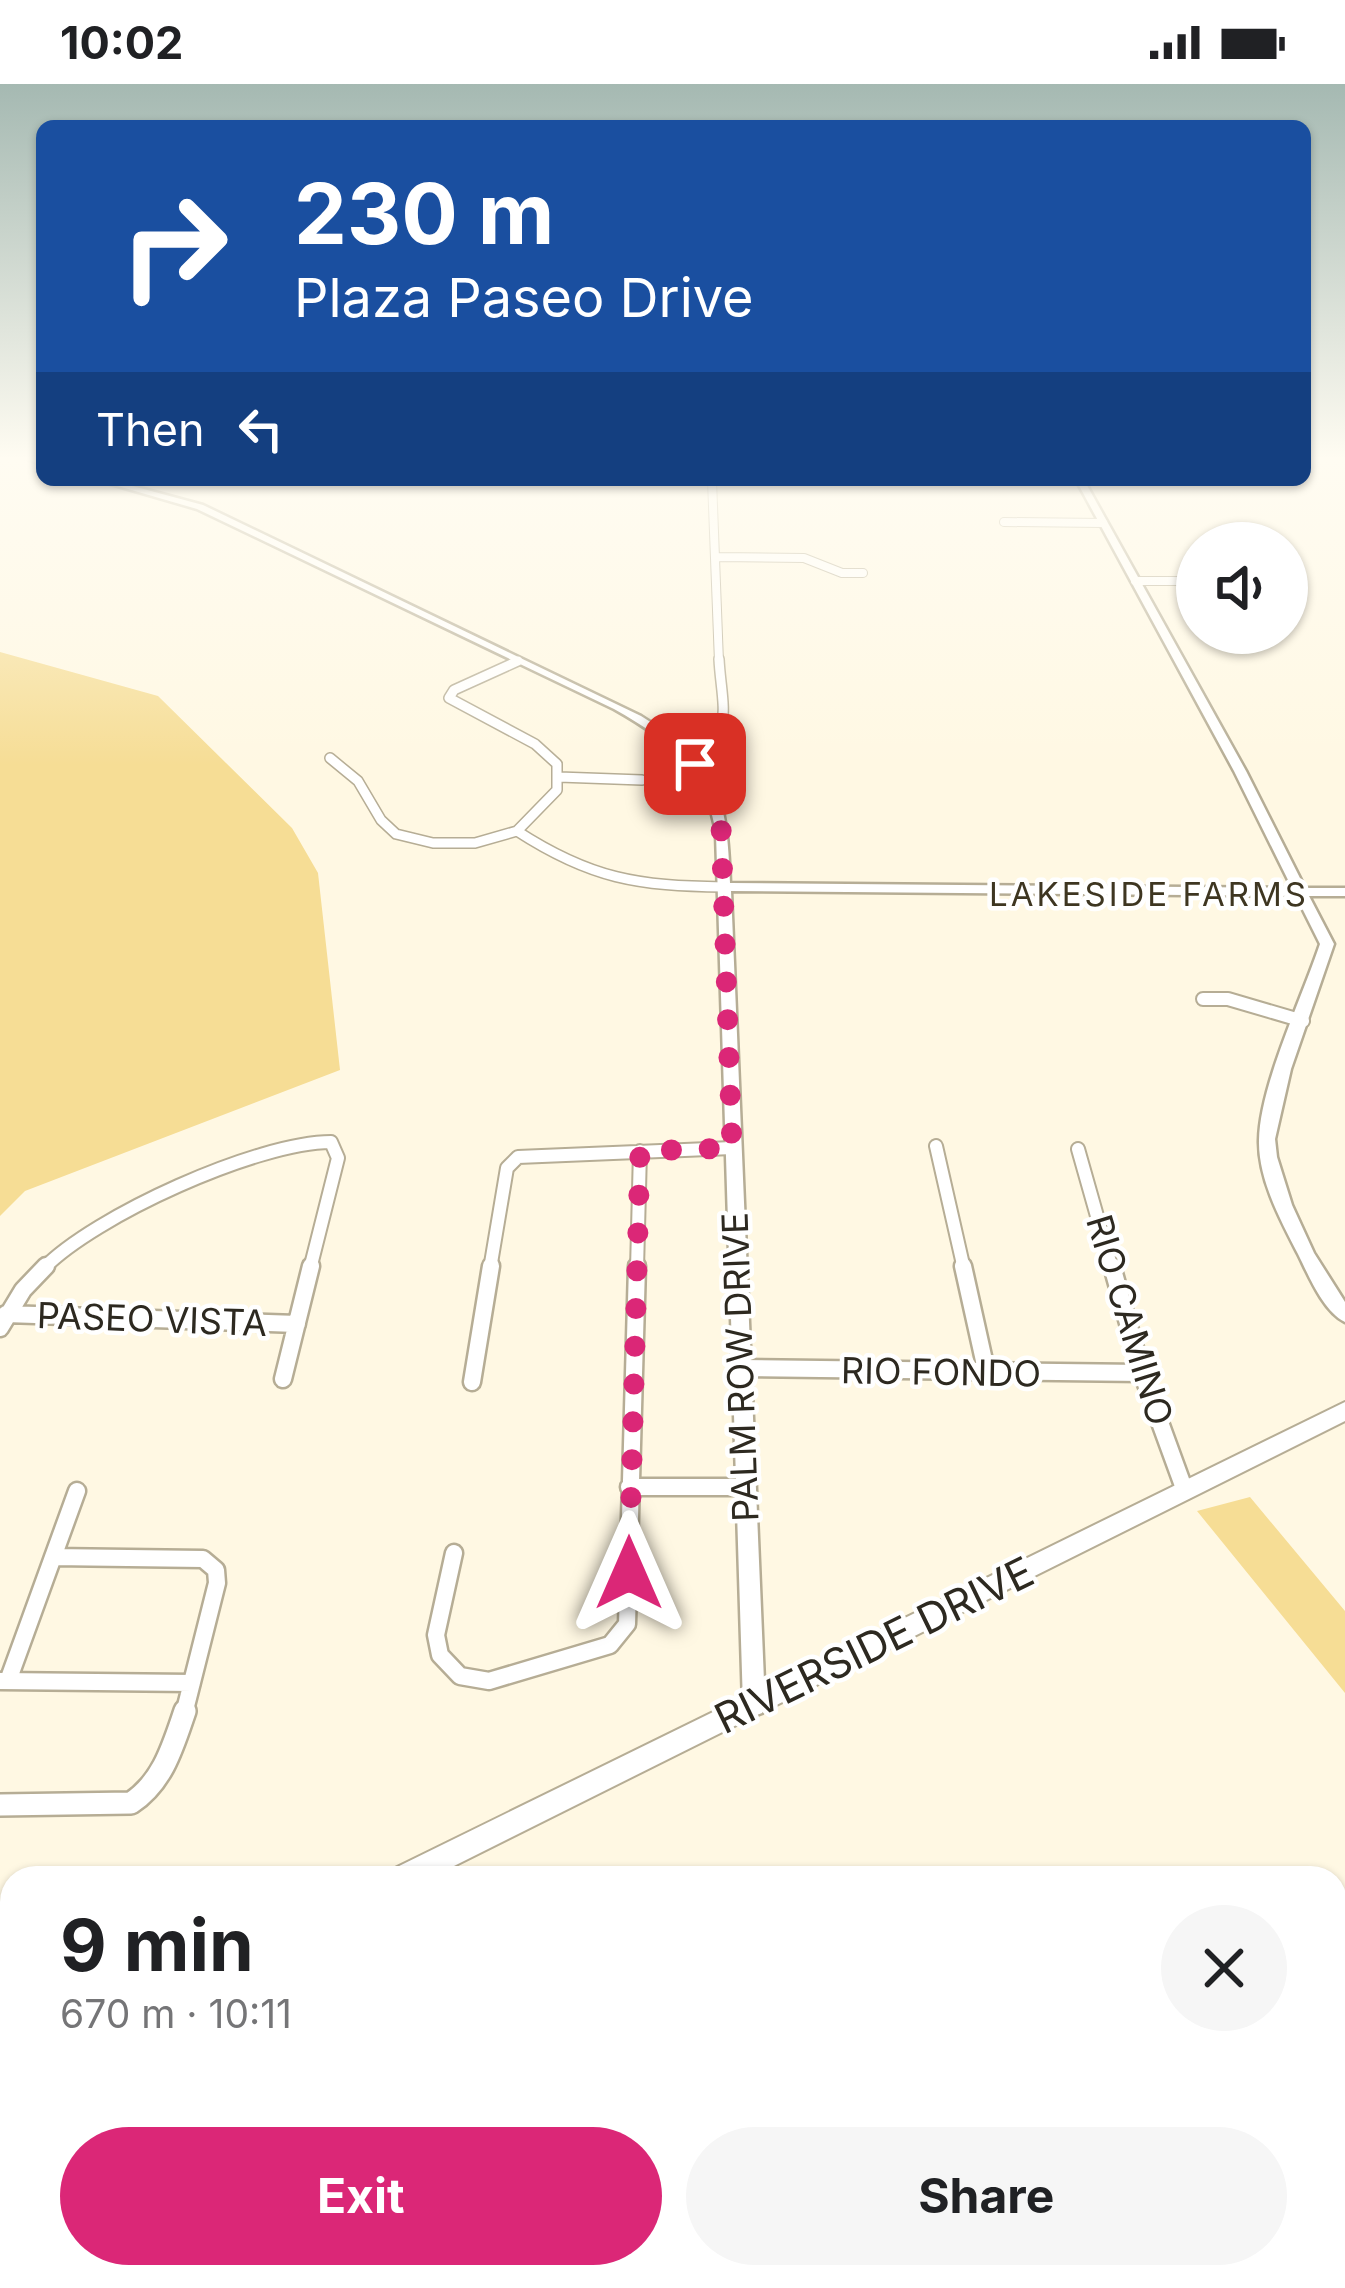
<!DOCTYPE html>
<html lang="en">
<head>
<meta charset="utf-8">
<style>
	:root { --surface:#fff; --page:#f6f6f6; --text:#202124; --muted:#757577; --accent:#db2777 }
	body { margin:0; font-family:Inter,sans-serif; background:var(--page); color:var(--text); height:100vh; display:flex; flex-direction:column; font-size:45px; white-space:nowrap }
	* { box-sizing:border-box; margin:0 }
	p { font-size:39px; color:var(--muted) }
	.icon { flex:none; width:66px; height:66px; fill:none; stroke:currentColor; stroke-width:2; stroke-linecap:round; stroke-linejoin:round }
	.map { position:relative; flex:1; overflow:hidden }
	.drawer { position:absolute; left:0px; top:1782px; width:1347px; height:423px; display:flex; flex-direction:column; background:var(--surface); border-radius:36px 36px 0 0; box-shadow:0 3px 9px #0004 }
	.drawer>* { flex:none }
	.top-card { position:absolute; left:36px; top:36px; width:1275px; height:366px; border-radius:18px; box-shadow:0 3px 9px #0004; background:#1a4fa0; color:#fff; overflow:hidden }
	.tools { position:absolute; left:1176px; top:438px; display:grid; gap:24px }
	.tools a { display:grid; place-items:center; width:132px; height:132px; border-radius:50%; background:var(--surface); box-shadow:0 3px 9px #0004; font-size:60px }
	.pin { position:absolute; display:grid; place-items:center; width:102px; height:102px; color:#fff; margin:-51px; border-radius:24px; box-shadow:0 6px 18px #0006 }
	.me { position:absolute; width:132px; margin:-66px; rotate:0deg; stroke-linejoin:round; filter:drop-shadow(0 0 9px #0008) }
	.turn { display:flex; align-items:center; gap:42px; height:252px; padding:0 60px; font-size:54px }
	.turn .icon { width:156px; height:156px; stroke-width:2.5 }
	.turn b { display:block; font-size:84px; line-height:102px }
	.then { display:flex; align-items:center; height:114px; padding:0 60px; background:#0003; gap:24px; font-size:45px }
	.round { display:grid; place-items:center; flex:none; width:126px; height:126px; border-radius:63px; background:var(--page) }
	.headline { display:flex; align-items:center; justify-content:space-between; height:204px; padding:0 60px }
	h1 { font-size:72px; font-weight:700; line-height:90px }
	.button { display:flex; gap:24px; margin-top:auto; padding:24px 60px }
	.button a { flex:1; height:138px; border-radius:72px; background:var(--accent); color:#fff; font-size:48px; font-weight:700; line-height:138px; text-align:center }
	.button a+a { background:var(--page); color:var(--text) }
	.status { display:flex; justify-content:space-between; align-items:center; height:84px; padding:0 60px; background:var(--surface); direction:ltr }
	.status svg { height:33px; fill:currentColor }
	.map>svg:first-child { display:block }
	.green { fill:#f6dd95 }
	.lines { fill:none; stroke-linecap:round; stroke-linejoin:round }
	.minor-far4-casing { stroke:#b6ad95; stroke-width:10 }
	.minor-far3-casing { stroke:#b6ad95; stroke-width:12 }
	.minor-far2-casing { stroke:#b6ad95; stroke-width:16 }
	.minor-far1-casing { stroke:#b6ad95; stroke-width:21 }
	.minor-casing { stroke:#b6ad95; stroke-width:26 }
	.tertiary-casing { stroke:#b6ad95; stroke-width:5 }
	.secondary-casing { stroke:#b6ad95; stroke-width:4 }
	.minor-far4 { stroke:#fff; stroke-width:8 }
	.minor-far3 { stroke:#fff; stroke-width:9 }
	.minor-far2 { stroke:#fff; stroke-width:12 }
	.minor-far1 { stroke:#fff; stroke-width:16 }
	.minor { stroke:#fff; stroke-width:21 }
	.tertiary { fill:#fff; fill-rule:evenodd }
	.secondary { fill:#fff; fill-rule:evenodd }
	.route { stroke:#db2777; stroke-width:21; stroke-dasharray:0 37.8 }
	.labels { text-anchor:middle; stroke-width:9; stroke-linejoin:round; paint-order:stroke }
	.far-neighbourhood-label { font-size:33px; letter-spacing:3px; fill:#3e3621; stroke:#fff }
	.street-label { font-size:36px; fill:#2d2920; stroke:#fff }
	.near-street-label { font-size:42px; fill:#2d2920; stroke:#fff }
</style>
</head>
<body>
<div class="status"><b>10:02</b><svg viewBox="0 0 49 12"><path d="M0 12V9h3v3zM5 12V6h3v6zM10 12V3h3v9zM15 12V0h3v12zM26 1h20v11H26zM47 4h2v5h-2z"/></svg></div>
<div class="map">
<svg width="1345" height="2204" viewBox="0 0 1345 2204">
	<rect width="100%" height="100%" fill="#fff8e3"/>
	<path class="green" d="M0,568L158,612L292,744L318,789L340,986L25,1107L0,1132Z
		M1250,1413L1345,1527V1609L1197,1427Z"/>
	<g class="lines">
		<g class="minor-far4-casing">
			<path id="minor-far4" d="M712,396L719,578
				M1004,438L1103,439
				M717,473L804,474L842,489H863
				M1135,497H1197"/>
		</g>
		<g class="minor-far3-casing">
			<path id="minor-far3" d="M690,673C737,655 721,618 719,575
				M330,674L358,697L381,736L396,750L433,759H475L517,747L557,706V680L535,660L449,614L454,606L518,577
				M559,693L642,696
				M517,747C591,795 638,802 724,803"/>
		</g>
		<g class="minor-far2-casing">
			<path id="minor-far2" d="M1203,915H1228L1303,937
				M936,1062L964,1185
				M1078,1065L1112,1185
				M43,1185C94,1132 258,1058 331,1058L338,1074L310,1185
				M490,1185L507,1084L518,1073L732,1064
				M637,1185L640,1067"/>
		</g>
		<g class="minor-far1-casing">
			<path id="minor-far1" d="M963,1182L987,1290
				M1112,1182L1142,1289L1185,1407
				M6,1230L297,1240
				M0,1244L23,1206L46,1182
				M739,1284L1142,1289
				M283,1295L311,1182
				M472,1298L491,1182
				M629,1403H744
				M454,1469L436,1551L440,1571L460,1592L489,1597L610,1561L627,1540L637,1182
				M53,1473L203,1475L216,1486L217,1499L184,1630
				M0,1597L192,1599
				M8,1597L77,1407"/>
		</g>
		<g class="minor-casing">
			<path id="minor" d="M0,1721L131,1719C163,1698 173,1662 185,1627"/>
		</g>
		<g class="tertiary-casing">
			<path id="tertiary" d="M24,372L42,376V381L25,374Z
				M97,396H110L203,421L641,632C719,681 727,711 730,799L1292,804L1234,687L1076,396H1084L1246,687L1305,804H1345V812H1309L1334,860L1291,985L1275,1055L1277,1073L1292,1121L1314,1169L1345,1218V1238C1323,1227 1309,1192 1298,1170C1281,1137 1258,1095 1259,1056C1260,1001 1302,914 1320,860L1296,812L731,807L765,1621L762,1629L754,1632L746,1629L743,1621L716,750C706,684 669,656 614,625L197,425Z"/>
		</g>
		<g class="secondary-casing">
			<path id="secondary" d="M1345,1318V1337L430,1794H389L393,1785Z
				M12,1976V2007L0,2013V1982Z"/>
		</g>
		<use href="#minor-far4" class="minor-far4"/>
		<use href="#minor-far3" class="minor-far3"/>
		<use href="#minor-far2" class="minor-far2"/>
		<use href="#minor-far1" class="minor-far1"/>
		<use href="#minor" class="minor"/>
		<use href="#tertiary" class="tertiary"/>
		<use href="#secondary" class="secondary"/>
	</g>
	<linearGradient id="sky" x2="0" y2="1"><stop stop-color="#a5b9b2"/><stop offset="0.55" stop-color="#fffcf2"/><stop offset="1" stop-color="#fffcf2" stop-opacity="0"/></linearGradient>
	<rect width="1345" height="681" fill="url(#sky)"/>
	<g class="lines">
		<path class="route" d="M629,1489L640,1067L732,1064L721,742L714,710L695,680"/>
	</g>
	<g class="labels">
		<g class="far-neighbourhood-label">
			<text x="1149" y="822">LAKESIDE FARMS</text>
		</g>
		<g class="street-label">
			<text transform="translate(152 1235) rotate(2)" y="13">PASEO VISTA</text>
			<text transform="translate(1130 1236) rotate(73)" y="13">RIO CAMINO</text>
			<text transform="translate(740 1283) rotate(-92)" y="13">PALM ROW DRIVE</text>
			<text transform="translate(941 1288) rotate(1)" y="13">RIO FONDO</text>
		</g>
		<g class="near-street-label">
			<text transform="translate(874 1561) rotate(-26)" y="15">RIVERSIDE DRIVE</text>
		</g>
	</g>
</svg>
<div class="tools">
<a><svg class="icon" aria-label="sound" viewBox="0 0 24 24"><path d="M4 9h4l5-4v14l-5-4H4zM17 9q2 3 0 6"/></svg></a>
</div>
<div class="pin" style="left:695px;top:680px;background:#d93025"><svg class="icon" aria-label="arrive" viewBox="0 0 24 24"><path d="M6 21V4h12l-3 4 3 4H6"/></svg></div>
<svg class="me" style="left:629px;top:1489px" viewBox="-20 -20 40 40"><path d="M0-17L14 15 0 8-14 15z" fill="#db2777" stroke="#fff" stroke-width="4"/></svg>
<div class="top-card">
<div class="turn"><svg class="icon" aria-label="right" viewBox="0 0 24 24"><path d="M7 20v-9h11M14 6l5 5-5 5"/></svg><div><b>230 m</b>Plaza Paseo Drive</div></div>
<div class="then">Then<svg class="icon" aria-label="left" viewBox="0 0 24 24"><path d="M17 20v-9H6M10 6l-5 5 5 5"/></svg></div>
</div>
<section class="drawer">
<div class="headline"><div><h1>9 min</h1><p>670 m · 10:11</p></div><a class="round"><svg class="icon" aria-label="close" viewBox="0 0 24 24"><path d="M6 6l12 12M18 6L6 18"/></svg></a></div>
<div class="button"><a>Exit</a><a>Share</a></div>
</section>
</div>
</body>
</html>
